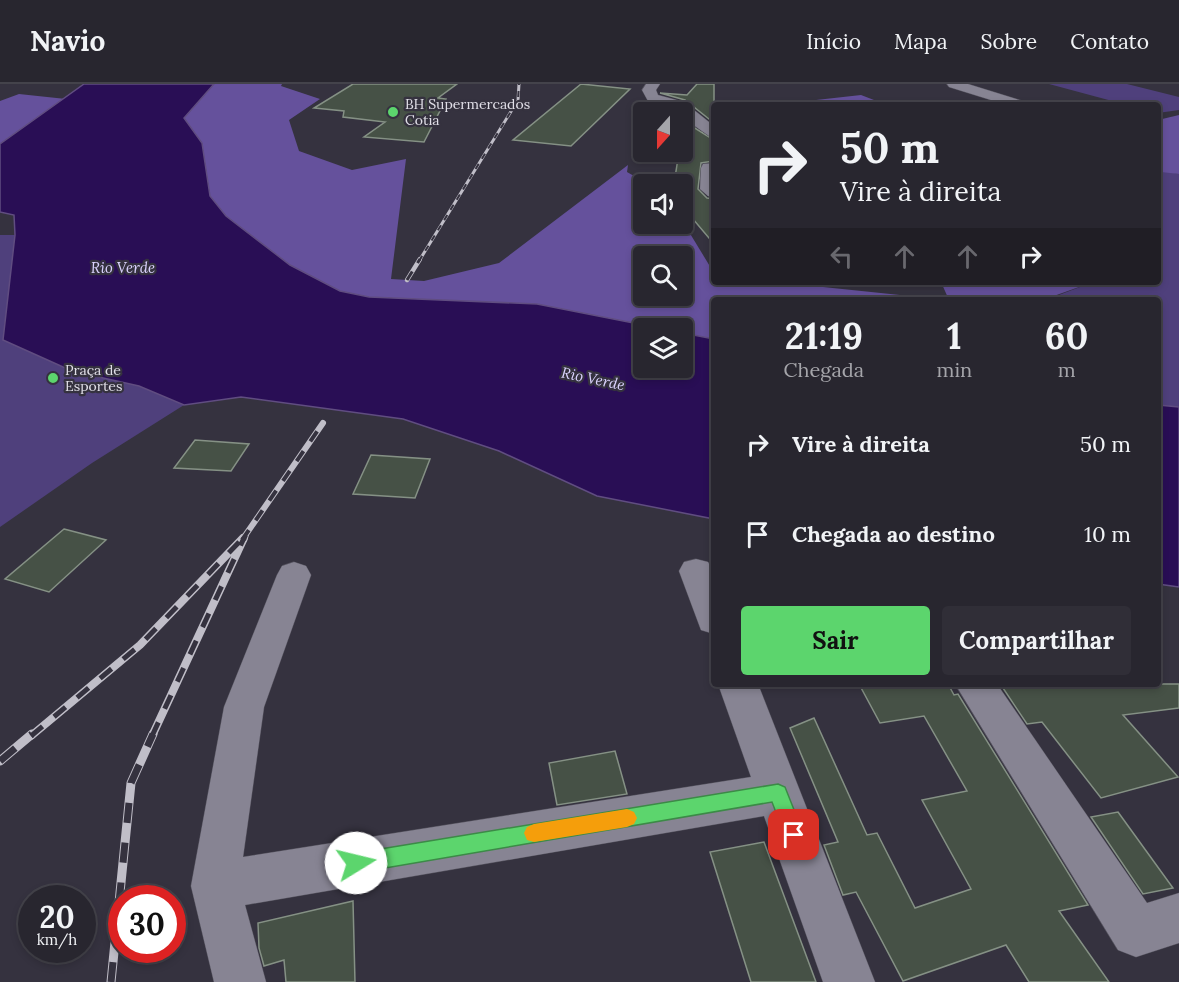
<!DOCTYPE html>
<html lang="pt">
<head>
<meta charset="utf-8">
<style>
	:root { --surface:#28262f; --page:#302e37; --text:#f1f3f6; --muted:#a5a5aa; --line:#44434b; --accent:#5cd56d }
	body { margin:0; font-family:Lora,serif; background:var(--page); color:var(--text); height:100vh; display:flex; flex-direction:column; font-size:22px; white-space:nowrap }
	* { box-sizing:border-box; margin:0 }
	p { font-size:20px; color:var(--muted) }
	.icon { flex:none; width:33px; height:33px; fill:none; stroke:currentColor; stroke-width:2; stroke-linecap:round; stroke-linejoin:round }
	.map { position:relative; flex:1; overflow:hidden }
	.sheet { position:absolute; left:711px; top:213px; width:450px; height:390px; display:flex; flex-direction:column; background:var(--surface); border-radius:6px; box-shadow:0 3px 9px #0003,0 0 0 2px var(--line) }
	.sheet>* { flex:none }
	.banner { position:absolute; left:711px; top:18px; width:450px; height:183px; border-radius:6px; box-shadow:0 3px 9px #0003,0 0 0 2px var(--line); background:#28262f; color:var(--text); overflow:hidden }
	.needle { width:39px; rotate:201deg }
	.controls { position:absolute; left:633px; top:18px; display:grid; gap:12px }
	.controls a { display:grid; place-items:center; width:60px; height:60px; border-radius:6px; background:var(--surface); box-shadow:0 3px 9px #0003,0 0 0 2px var(--line); font-size:30px }
	.speed { position:absolute; left:18px; top:801px; display:flex; gap:12px; font-size:30px; font-weight:700; text-align:center }
	.speed>* { display:grid; place-content:center; width:78px; height:78px; border-radius:50%; background:var(--surface); box-shadow:0 3px 9px #0003,0 0 0 2px var(--line); line-height:1 }
	.speed small { font-size:15px; font-weight:400 }
	.speed .limit { border:9px solid #d22; background:#fff; color:#111 }
	.pin { position:absolute; display:grid; place-items:center; width:51px; height:51px; color:#fff; margin:-26px; border-radius:12px; box-shadow:0 3px 9px #0006 }
	.me { position:absolute; width:66px; margin:-33px; rotate:81deg; stroke-linejoin:round; filter:drop-shadow(0 0 4px #0008) }
	.turn { display:flex; align-items:center; gap:21px; height:126px; padding:0 30px; font-size:27px }
	.turn .icon { width:78px; height:78px; stroke-width:2.5 }
	.turn b { display:block; font-size:42px; line-height:51px }
	.lanes { display:flex; align-items:center; height:57px; padding:0 30px; background:#0003; justify-content:center; gap:30px; direction:ltr }
	.lanes .off { opacity:.35 }
	.eta { display:flex; justify-content:space-evenly; align-items:center; height:102px; text-align:center }
	.eta b { font-size:36px; font-weight:700; line-height:42px }
	.action { display:flex; gap:12px; margin-top:auto; padding:12px 30px }
	.action a { flex:1; height:69px; border-radius:6px; background:var(--accent); color:#111; font-size:24px; font-weight:700; line-height:69px; text-align:center }
	.action a+a { background:var(--page); color:var(--text) }
	ul { padding:0; list-style:none }
	li { display:flex; align-items:center; gap:18px; height:90px; padding:0 30px }
	li div { flex:1 }
	li b { display:block; font-size:22px }
	li em { font-style:normal }
	header { display:flex; align-items:center; gap:36px; box-sizing:border-box; height:84px; padding:0 30px; background:var(--surface); border-bottom:2px solid var(--line) }
	header strong { font-size:28px }
	nav { display:flex; gap:33px; margin-inline-start:auto; font-size:21px }
	.map>svg:first-child { display:block }
	.green { fill:#4f407c }
	.forest { fill:#65519c; fill-rule:evenodd }
	.water { fill:#290e55; stroke:#604d81; stroke-width:1.5 }
	.building { fill:#465146; stroke:#859185; stroke-width:1.5 }
	.lines { fill:none; stroke-linecap:round; stroke-linejoin:round }
	.street-casing { stroke:#53515c; stroke-width:1 }
	.street { fill:#878493; fill-rule:evenodd }
	.rail-far4-casing { stroke:#c0bec8; stroke-width:3 }
	.rail-far3-casing { stroke:#c0bec8; stroke-width:4.5 }
	.rail-far2-casing { stroke:#c0bec8; stroke-width:6 }
	.rail-far1-casing { stroke:#c0bec8; stroke-width:8 }
	.rail-casing { stroke:#c0bec8; stroke-width:9 }
	.rail-far4 { stroke:#35323f; stroke-width:2; stroke-dasharray:6; stroke-linecap:butt }
	.rail-far3 { stroke:#35323f; stroke-width:3; stroke-dasharray:10; stroke-linecap:butt }
	.rail-far2 { stroke:#35323f; stroke-width:4; stroke-dasharray:12; stroke-linecap:butt }
	.rail-far1 { stroke:#35323f; stroke-width:5; stroke-dasharray:15; stroke-linecap:butt }
	.rail { stroke:#35323f; stroke-width:7; stroke-dasharray:20; stroke-linecap:butt }
	.route { fill:#5cd56d; stroke:#3c8a47; stroke-width:1.5 }
	.slow { fill:#f59e0b }
	.poi-dot { fill:#5cd56d; stroke:#35323f; stroke-width:2 }
	.labels { text-anchor:middle; stroke-width:4.5; stroke-linejoin:round; paint-order:stroke }
	.far-poi-label { font-size:14px; fill:#e1dfe8; stroke:#35323f; text-anchor:start }
	.far-water-label { font-size:15px; font-style:italic; fill:#dad2fd; stroke:#35323f }
</style>
</head>
<body>
<header>
<strong>Navio</strong>
<nav><a>Início</a><a>Mapa</a><a>Sobre</a><a>Contato</a></nav>
</header>
<div class="map">
<svg width="1179" height="898" viewBox="0 0 1179 898">
	<rect width="100%" height="100%" fill="#35323f"/>
	<path class="green" d="M1049,0H1127L1179,13V26L1158,29V21H1127Z
		M1158,86L1179,90V323L1158,321V216H1053L1051,214L1093,198H1158Z
		M0,151H15L3,256L72,287L139,302L184,321L92,379L0,443Z"/>
	<path class="forest" d="M214,0H282L281,2L320,15L289,36L299,67L352,86L406,75L391,195L424,197L499,179L628,81L627,88L648,100H644V140L683,138L714,189V198H775L948,216H714V255L683,249L682,244H659L369,213L340,207L290,181L226,132L210,112L202,59L184,34ZM644,172H682V212H644Z
		M19,10L66,15L0,60V17Z
		M861,11L887,21H706L807,17Z
		M1179,31V90L1161,88L1158,86V36Z
		M941,198H1093L1051,213L1053,216H949Z"/>
	<path class="water" d="M84,0H214L184,34L202,59L210,112L226,132L290,181L340,207L369,213L537,220L659,244H644V284H682L683,249L714,255V435L597,412L499,367L403,335L241,313L184,321L139,302L72,287L3,256L15,151L14,131L0,128V60Z
		M1158,321L1179,323V503L1158,500Z"/>
	<path class="building" d="M353,0H457L438,14L446,15L424,58L364,53L385,38L343,33L344,27L314,24Z
		M581,0L630,5L571,62L513,56Z
		M697,0H714V39L685,16L660,9L687,11Z
		M682,36L714,56V77L701,79L698,105L707,114L714,115V160L682,122V100H674L679,68H692L682,49Z
		M195,356L249,360L231,387L174,384Z
		M371,371L430,375L415,414L353,410Z
		M64,445L106,456L49,508L5,495Z
		M859,600H948L954,611L958,610L1088,821L1059,827L1109,898H1029L1006,861L903,897L856,808L843,811L824,761L838,758L790,644L814,634L867,751L877,749L915,824L971,805L922,716L967,707L924,632L880,639Z
		M1038,600H1179V624L1123,631L1178,693L1101,714L1042,638L1027,640L1003,604Z
		M615,667L627,710L557,721L549,679Z
		M1118,728L1173,804L1143,810L1091,733Z
		M764,758L816,898H751L710,768Z
		M353,817L355,898H286L284,876L264,882L259,864L258,839Z"/>
	<g class="lines">
		<g class="street-casing">
			<path id="street" d="M646,0H660L656,6L658,11L684,18L714,42V54L709,52L682,33V28L648,17L642,6Z
				M947,0H968L1026,18L1028,21H1007L949,3Z
				M714,79V113L708,112L700,105L701,84L703,80Z
				M696,475L708,478L714,489V550L701,546L679,487L684,478Z
				M294,478L306,482L311,491L264,623L243,773L751,693L718,600H758L875,898H823L764,732L245,821L266,898H214L191,802L224,623L277,491L282,482Z
				M955,600H997L1147,819L1179,809V859L1136,873L1118,866Z"/>
		</g>
		<use href="#street" class="street"/>
		<g class="rail-far4-casing">
			<path id="rail-far4" d="M419,177L518,16L519,0"/>
		</g>
		<g class="rail-far3-casing">
			<path id="rail-far3" d="M407,196L420,175"/>
		</g>
		<g class="rail-far2-casing">
			<path id="rail-far2" d="M242,456L323,339
				M244,456L246,451"/>
		</g>
		<g class="rail-far1-casing">
			<path id="rail-far1" d="M31,652L140,561L243,454
				M152,652L244,454"/>
		</g>
		<g class="rail-casing">
			<path id="rail" d="M0,677L32,650
				M111,898L131,699L153,650"/>
		</g>
		<use href="#rail-far4" class="rail-far4"/>
		<use href="#rail-far3" class="rail-far3"/>
		<use href="#rail-far2" class="rail-far2"/>
		<use href="#rail-far1" class="rail-far1"/>
		<use href="#rail" class="rail"/>
	</g>
	<path class="route" d="M778,700L785,703L804,751L801,757L794,760L787,757L772,718L356,789L349,786L346,779L349,772L356,769Z"/>
	<path class="slow" d="M627,725L634,728L637,734L634,740L627,743L534,758L527,756L524,749L527,743L534,740Z"/>
	<g class="poi-dot">
		<circle cx="393" cy="28" r="6"/>
		<circle cx="53" cy="294" r="6"/>
	</g>
	<g class="labels">
		<g class="far-poi-label">
			<text x="405" y="25">BH Supermercados<tspan x="405" dy="16">Cotia</tspan></text>
			<text x="65" y="291">Praça de<tspan x="65" dy="16">Esportes</tspan></text>
		</g>
		<g class="far-water-label">
			<text x="123" y="189">Rio Verde</text>
			<text transform="translate(593 295) rotate(12)" y="5">Rio Verde</text>
		</g>
	</g>
</svg>
<div class="controls">
<a><svg class="needle" viewBox="-14 -14 28 28"><path d="M0-13l5 13h-10z" fill="#e53935"/><path d="M0 13l5-13h-10z" fill="#a5a5aa"/></svg></a>
<a><svg class="icon" aria-label="sound" viewBox="0 0 24 24"><path d="M4 9h4l5-4v14l-5-4H4zM17 9q2 3 0 6"/></svg></a>
<a><svg class="icon" aria-label="search" viewBox="0 0 24 24"><circle cx="10" cy="10" r="6"/><path d="M15 15l6 6"/></svg></a>
<a><svg class="icon" aria-label="layers" viewBox="0 0 24 24"><path d="M12 4l9 5-9 5-9-5zM3 14l9 5 9-5"/></svg></a>
</div>
<div class="speed"><div>20<small>km/h</small></div><div class="limit">30</div></div>
<div class="pin" style="left:794px;top:751px;background:#d93025"><svg class="icon" aria-label="arrive" viewBox="0 0 24 24"><path d="M6 21V4h12l-3 4 3 4H6"/></svg></div>
<svg class="me" style="left:356px;top:779px" viewBox="-20 -20 40 40"><circle r="19" fill="#fff"/><path d="M0-13L10 11 0 6-10 11z" fill="#5cd56d"/></svg>
<div class="banner">
<div class="turn"><svg class="icon" aria-label="right" viewBox="0 0 24 24"><path d="M7 20v-9h11M14 6l5 5-5 5"/></svg><div><b>50 m</b>Vire à direita</div></div>
<div class="lanes"><svg class="icon off" aria-label="left" viewBox="0 0 24 24"><path d="M17 20v-9H6M10 6l-5 5 5 5"/></svg><svg class="icon off" aria-label="ahead" viewBox="0 0 24 24"><path d="M12 20V5M6 11l6-6 6 6"/></svg><svg class="icon off" aria-label="ahead" viewBox="0 0 24 24"><path d="M12 20V5M6 11l6-6 6 6"/></svg><svg class="icon" aria-label="right" viewBox="0 0 24 24"><path d="M7 20v-9h11M14 6l5 5-5 5"/></svg></div>
</div>
<section class="sheet">
<div class="eta">
<div><b>21:19</b><p>Chegada</p></div>
<div><b>1</b><p>min</p></div>
<div><b>60</b><p>m</p></div>
</div>
<ul>
<li><svg class="icon" aria-label="right" viewBox="0 0 24 24"><path d="M7 20v-9h11M14 6l5 5-5 5"/></svg><div><b>Vire à direita</b></div><em>50 m</em></li>
<li><svg class="icon" aria-label="arrive" viewBox="0 0 24 24"><path d="M6 21V4h12l-3 4 3 4H6"/></svg><div><b>Chegada ao destino</b></div><em>10 m</em></li>
</ul>
<div class="action"><a>Sair</a><a>Compartilhar</a></div>
</section>
</div>
</body>
</html>
